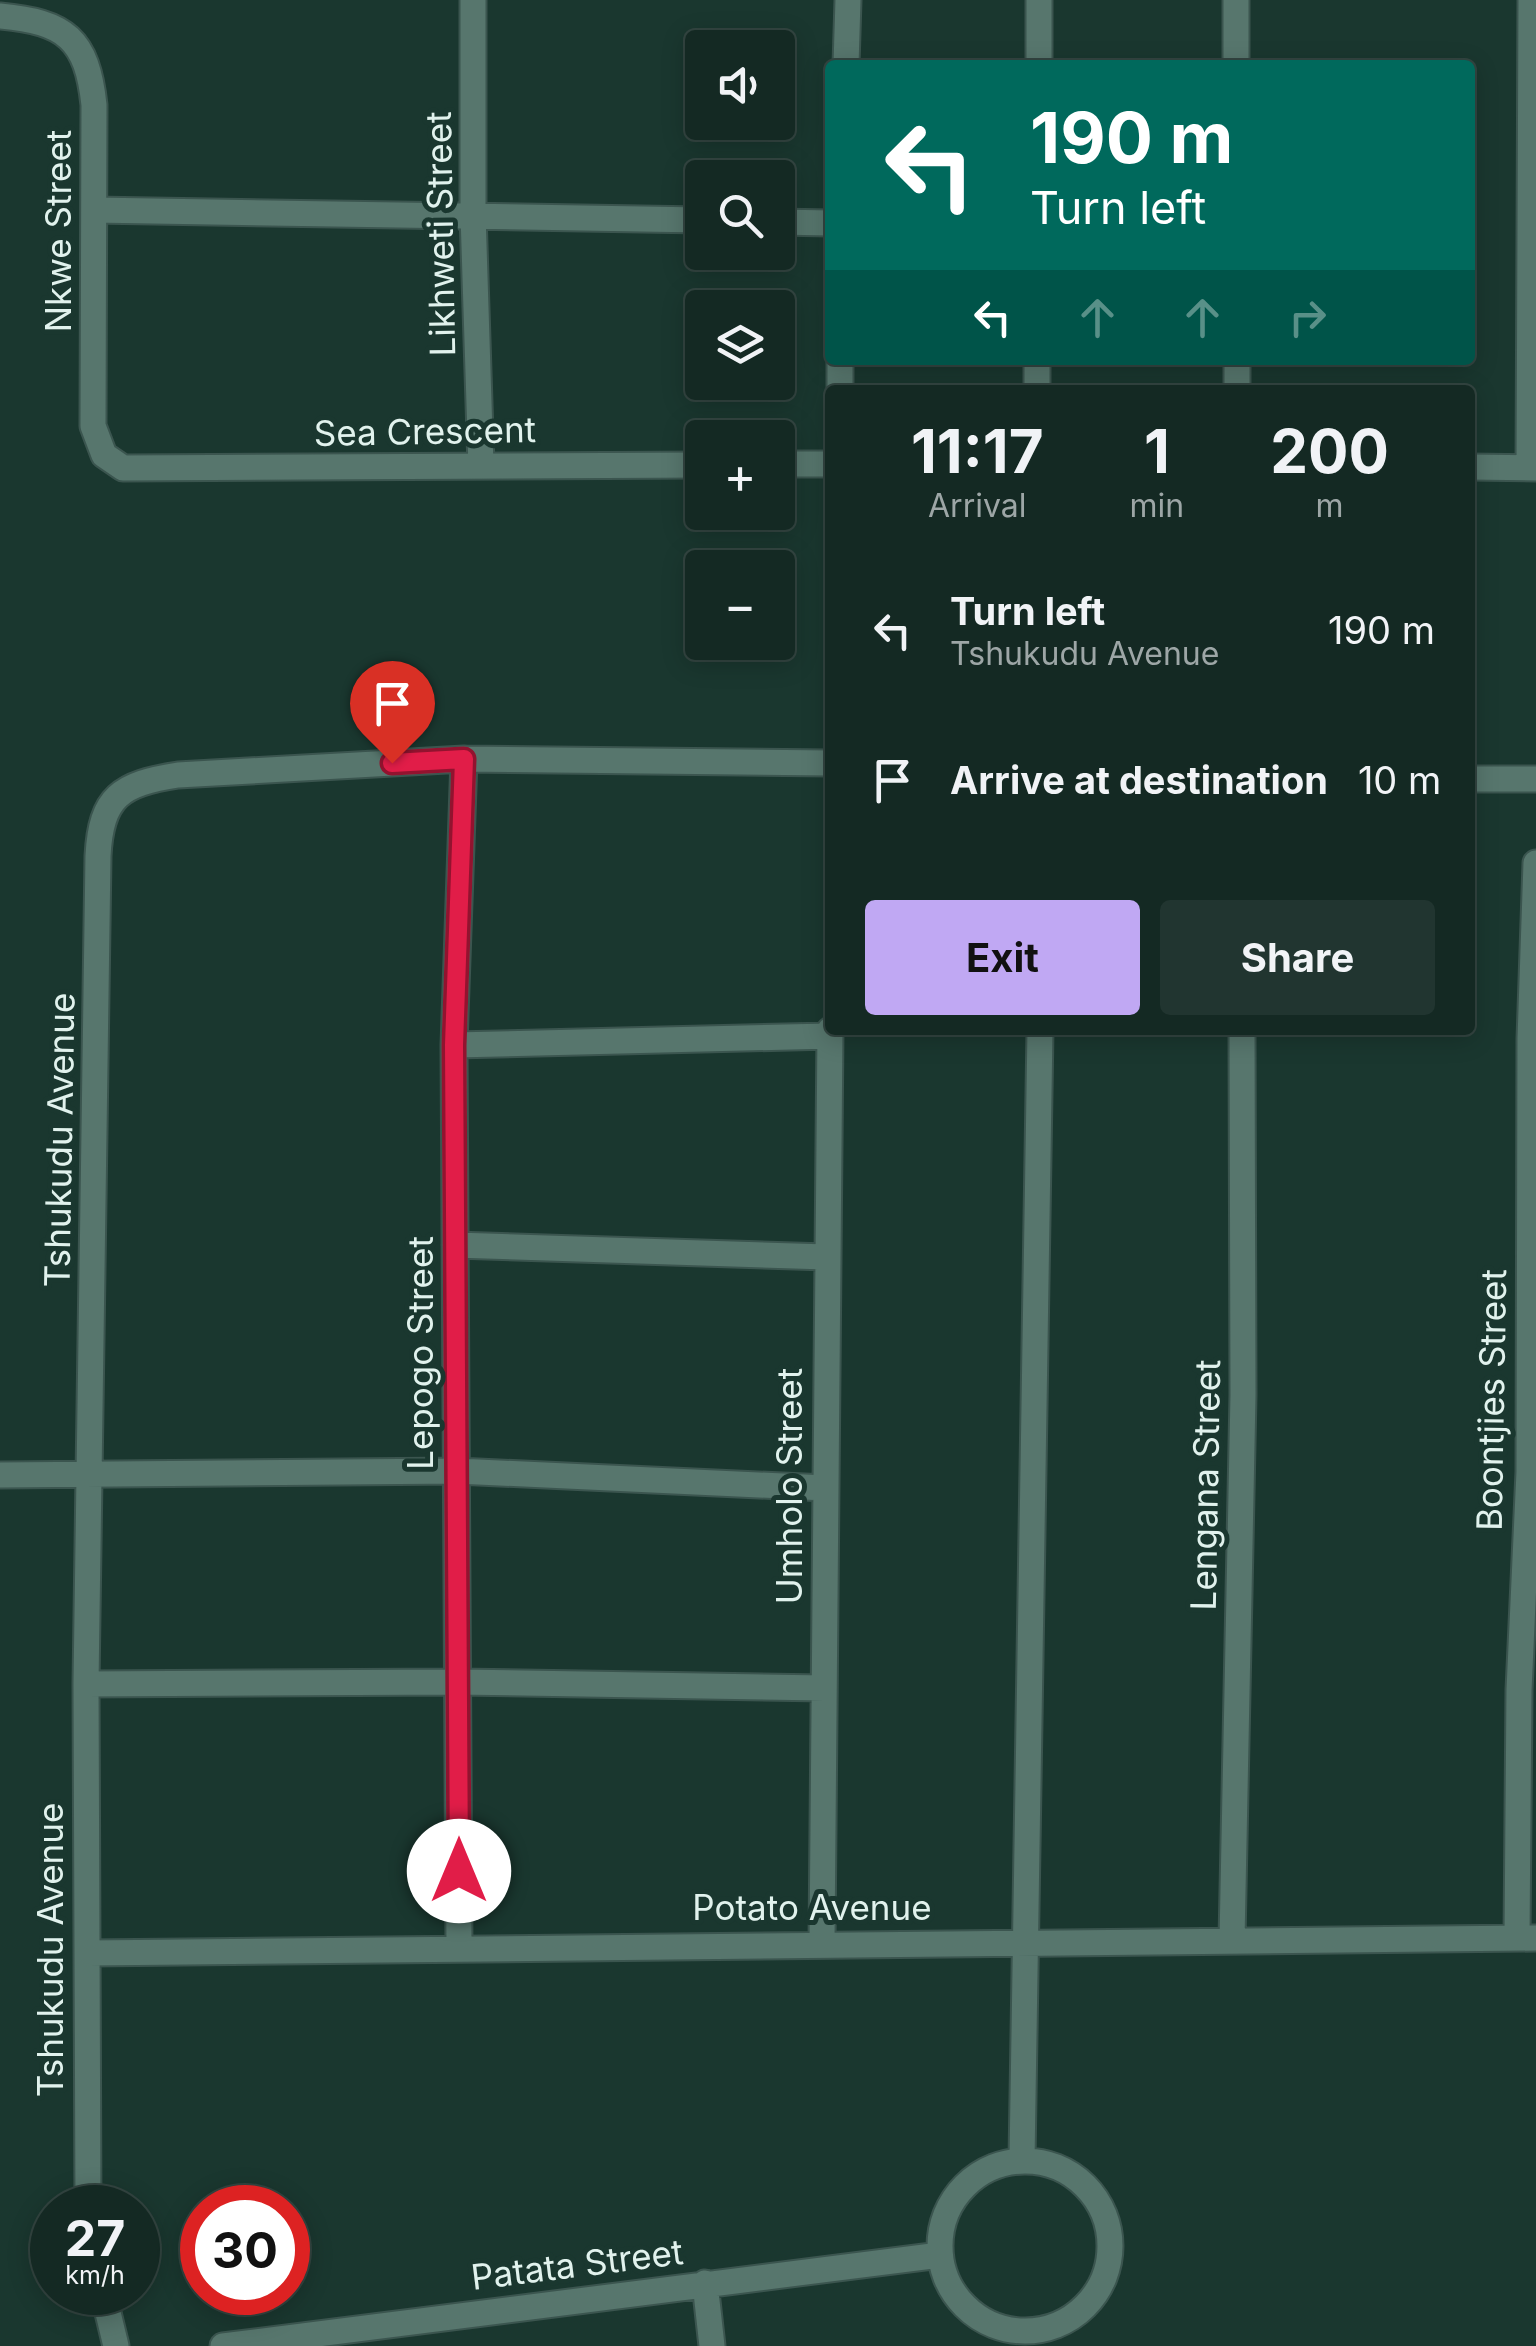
<!DOCTYPE html>
<html lang="en">
<head>
<meta charset="utf-8">
<style>
	:root { --surface:#142923; --page:#213530; --text:#f1f3f6; --muted:#9da6a6; --line:#334541; --accent:#c0a8f3 }
	body { margin:0; font-family:Inter,sans-serif; background:var(--page); color:var(--text); height:100vh; display:flex; flex-direction:column; font-size:38px; white-space:nowrap }
	* { box-sizing:border-box; margin:0 }
	p { font-size:32px; color:var(--muted) }
	.icon { flex:none; width:55px; height:55px; fill:none; stroke:currentColor; stroke-width:2; stroke-linecap:round; stroke-linejoin:round }
	.map { position:relative; flex:1; overflow:hidden }
	.drawer { position:absolute; left:825px; top:385px; width:650px; height:650px; display:flex; flex-direction:column; background:var(--surface); border-radius:10px; box-shadow:0 5px 25px #0003,0 0 0 2px var(--line) }
	.drawer>* { flex:none }
	.guide { position:absolute; left:825px; top:60px; width:650px; height:305px; border-radius:10px; box-shadow:0 5px 25px #0003,0 0 0 2px var(--line); background:#00695c; color:#fff; overflow:hidden }
	.tools { position:absolute; left:685px; top:30px; display:grid; gap:20px }
	.tools a { display:grid; place-items:center; width:110px; height:110px; border-radius:10px; background:var(--surface); box-shadow:0 5px 25px #0003,0 0 0 2px var(--line); font-size:50px }
	.speed { position:absolute; left:30px; top:2185px; display:flex; gap:20px; font-size:50px; font-weight:700; text-align:center }
	.speed>* { display:grid; place-content:center; width:130px; height:130px; border-radius:50%; background:var(--surface); box-shadow:0 5px 25px #0003,0 0 0 2px var(--line); line-height:1 }
	.speed small { font-size:25px; font-weight:400 }
	.speed .limit { border:15px solid #d22; background:#fff; color:#111 }
	.pin { position:absolute; display:grid; place-items:center; width:85px; height:85px; color:#fff; margin:-102px -42px; border-radius:50% 50% 50% 0; rotate:-45deg; box-shadow:0 0 10px #0007 }
	.pin .icon { rotate:45deg }
	.me { position:absolute; width:110px; margin:-55px; rotate:0deg; stroke-linejoin:round; filter:drop-shadow(0 0 8px #0008) }
	.turn { display:flex; align-items:center; gap:35px; height:210px; padding:0 40px; font-size:45px }
	.turn .icon { width:130px; height:130px; stroke-width:2.5 }
	.turn b { display:block; font-size:70px; line-height:85px }
	.lanes { display:flex; align-items:center; height:95px; padding:0 40px; background:#0003; justify-content:center; gap:50px; direction:ltr }
	.lanes .off { opacity:.35 }
	.eta { display:flex; justify-content:space-evenly; align-items:center; height:170px; text-align:center }
	.eta b { font-size:60px; font-weight:700; line-height:70px }
	.primary-button { display:flex; gap:20px; margin-top:auto; padding:20px 40px }
	.primary-button a { flex:1; height:115px; border-radius:10px; background:var(--accent); color:#111; font-size:40px; font-weight:700; line-height:115px; text-align:center }
	.primary-button a+a { background:var(--page); color:var(--text) }
	ul { padding:0; list-style:none }
	li { display:flex; align-items:center; gap:30px; height:150px; padding:0 40px }
	li div { flex:1 }
	li b { display:block; font-size:38px }
	li em { font-style:normal }
	.map>svg:first-child { display:block }
	.lines { fill:none; stroke-linecap:round; stroke-linejoin:round }
	.street-casing { stroke:#3b554f; stroke-width:29 }
	.street { stroke:#57766d; stroke-width:25 }
	.route-casing { stroke:#92132f; stroke-width:25 }
	.route { stroke:#e11d48; stroke-width:18 }
	.labels { text-anchor:middle; stroke-width:10; stroke-linejoin:round; paint-order:stroke }
	.street-label { font-size:35px; fill:#e1f2ed; stroke:#1a372f }
</style>
</head>
<body>
<div class="map">
<svg width="1536" height="2346" viewBox="0 0 1536 2346">
	<rect width="100%" height="100%" fill="#1a372f"/>
	<g class="lines">
		<g class="street-casing">
			<path id="street" d="M473,0V214L481,466
				M1236,0V65
				M0,16C66,22 87,39 94,105L93,426L104,455L123,468L702,465
				M846,65L848,0
				M1039,65V0
				M94,210L702,220
				M778,222L830,223
				M1237,360V390
				M840,390V360
				M1037,390V360
				M778,464H830
				M1470,467L1536,468
				M1529,468L1531,0
				M1470,779H1536
				M454,1045L830,1036
				M455,1245L827,1257
				M0,1475L457,1471L826,1488
				M86,1684L458,1682L824,1688
				M1517,1938L1519,1690L1529,1472L1530,1039L1536,863
				M1232,1940L1243,1395L1242,1030
				M822,1942L830,1030
				M459,1947L454,1045L464,759
				M89,1953L1536,1938
				M1022,2160L1040,1030
				M940 2246a85 85 0 1 1 170 0a85 85 0 1 1-170 0Z
				M88,2208L86,1684L98,856C101,796 121,784 178,775L464,759L830,763
				M705,2283L712,2346
				M103,2292L116,2346
				M223,2346L940,2255"/>
		</g>
		<use href="#street" class="street"/>
	</g>
	<g class="lines">
		<g class="route-casing">
			<path id="route" d="M392,763L464,759L454,1045L459,1871"/>
		</g>
		<use href="#route" class="route"/>
	</g>
	<g class="labels">
		<g class="street-label">
			<text transform="translate(59 231) rotate(-90)" y="12">Nkwe Street</text>
			<text transform="translate(441 234) rotate(-91)" y="12">Likhweti Street</text>
			<text transform="translate(425 432) rotate(-1)" y="12">Sea Crescent</text>
			<text transform="translate(60 1140) rotate(-89)" y="12">Tshukudu Avenue</text>
			<text transform="translate(421 1353) rotate(-90)" y="12">Lepogo Street</text>
			<text transform="translate(1492 1400) rotate(-89)" y="12">Boontjies Street</text>
			<text transform="translate(1206 1485) rotate(-89)" y="12">Lengana Street</text>
			<text transform="translate(790 1486) rotate(-90)" y="12">Umholo Street</text>
			<text x="812" y="1920">Potato Avenue</text>
			<text transform="translate(51 1950) rotate(-90)" y="12">Tshukudu Avenue</text>
			<text transform="translate(577 2265) rotate(-7)" y="12">Patata Street</text>
		</g>
	</g>
</svg>
<div class="tools">
<a><svg class="icon" aria-label="sound" viewBox="0 0 24 24"><path d="M4 9h4l5-4v14l-5-4H4zM17 9q2 3 0 6"/></svg></a>
<a><svg class="icon" aria-label="search" viewBox="0 0 24 24"><circle cx="10" cy="10" r="6"/><path d="M15 15l6 6"/></svg></a>
<a><svg class="icon" aria-label="layers" viewBox="0 0 24 24"><path d="M12 4l9 5-9 5-9-5zM3 14l9 5 9-5"/></svg></a>
<a>+</a>
<a>−</a>
</div>
<div class="speed"><div>27<small>km/h</small></div><div class="limit">30</div></div>
<div class="pin" style="left:392px;top:763px;background:#d93025"><svg class="icon" aria-label="arrive" viewBox="0 0 24 24"><path d="M6 21V4h12l-3 4 3 4H6"/></svg></div>
<svg class="me" style="left:459px;top:1871px" viewBox="-20 -20 40 40"><circle r="19" fill="#fff"/><path d="M0-13L10 11 0 6-10 11z" fill="#e11d48"/></svg>
<div class="guide">
<div class="turn"><svg class="icon" aria-label="left" viewBox="0 0 24 24"><path d="M17 20v-9H6M10 6l-5 5 5 5"/></svg><div><b>190 m</b>Turn left</div></div>
<div class="lanes"><svg class="icon" aria-label="left" viewBox="0 0 24 24"><path d="M17 20v-9H6M10 6l-5 5 5 5"/></svg><svg class="icon off" aria-label="ahead" viewBox="0 0 24 24"><path d="M12 20V5M6 11l6-6 6 6"/></svg><svg class="icon off" aria-label="ahead" viewBox="0 0 24 24"><path d="M12 20V5M6 11l6-6 6 6"/></svg><svg class="icon off" aria-label="right" viewBox="0 0 24 24"><path d="M7 20v-9h11M14 6l5 5-5 5"/></svg></div>
</div>
<section class="drawer">
<div class="eta">
<div><b>11:17</b><p>Arrival</p></div>
<div><b>1</b><p>min</p></div>
<div><b>200</b><p>m</p></div>
</div>
<ul>
<li><svg class="icon" aria-label="left" viewBox="0 0 24 24"><path d="M17 20v-9H6M10 6l-5 5 5 5"/></svg><div><b>Turn left</b><p>Tshukudu Avenue</p></div><em>190 m</em></li>
<li><svg class="icon" aria-label="arrive" viewBox="0 0 24 24"><path d="M6 21V4h12l-3 4 3 4H6"/></svg><div><b>Arrive at destination</b></div><em>10 m</em></li>
</ul>
<div class="primary-button"><a>Exit</a><a>Share</a></div>
</section>
</div>
</body>
</html>
